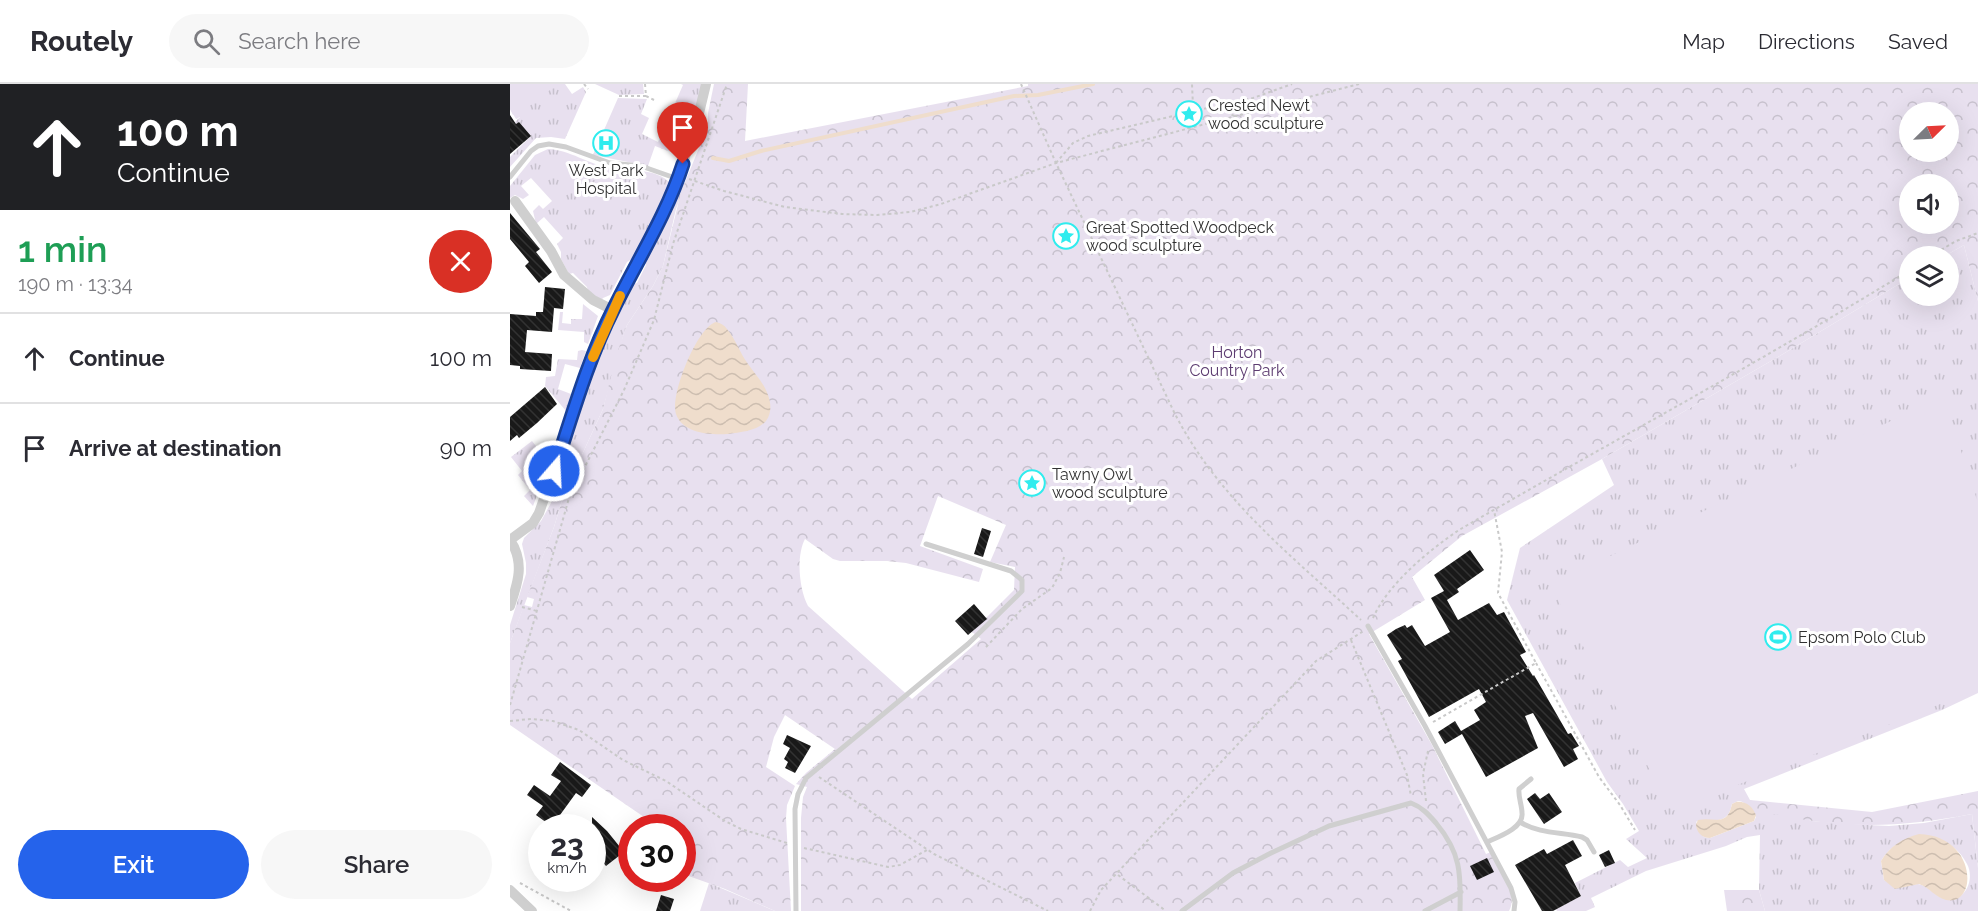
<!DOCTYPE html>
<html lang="en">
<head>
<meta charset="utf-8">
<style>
	:root { --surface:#fff; --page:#f7f7f7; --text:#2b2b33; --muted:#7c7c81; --line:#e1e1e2; --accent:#2563eb }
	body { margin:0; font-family:Raleway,sans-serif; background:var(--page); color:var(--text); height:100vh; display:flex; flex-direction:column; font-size:22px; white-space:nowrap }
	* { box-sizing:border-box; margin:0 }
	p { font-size:20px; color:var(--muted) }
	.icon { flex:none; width:33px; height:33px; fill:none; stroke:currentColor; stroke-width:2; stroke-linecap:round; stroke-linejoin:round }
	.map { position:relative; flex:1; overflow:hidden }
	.sheet { display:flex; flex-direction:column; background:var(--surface); width:510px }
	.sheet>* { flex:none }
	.guide { background:#202124; color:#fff; overflow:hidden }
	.needle { width:39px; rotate:66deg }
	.tools { position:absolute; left:1389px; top:18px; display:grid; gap:12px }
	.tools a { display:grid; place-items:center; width:60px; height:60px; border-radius:50%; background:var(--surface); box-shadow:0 6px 24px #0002; font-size:30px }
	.speed { position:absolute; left:18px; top:730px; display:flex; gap:12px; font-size:30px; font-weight:700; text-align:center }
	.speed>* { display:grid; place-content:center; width:78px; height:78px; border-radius:50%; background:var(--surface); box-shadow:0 6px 24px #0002; line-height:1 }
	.speed small { font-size:15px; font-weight:400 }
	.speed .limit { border:9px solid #d22; background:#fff; color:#111 }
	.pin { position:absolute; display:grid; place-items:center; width:51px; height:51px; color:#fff; margin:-62px -26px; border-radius:50% 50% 50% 0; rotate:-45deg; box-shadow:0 0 6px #0007 }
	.pin .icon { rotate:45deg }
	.me { position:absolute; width:66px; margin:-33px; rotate:19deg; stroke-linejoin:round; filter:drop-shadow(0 0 4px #0008) }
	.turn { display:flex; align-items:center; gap:21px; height:126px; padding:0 18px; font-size:27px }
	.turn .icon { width:78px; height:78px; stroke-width:2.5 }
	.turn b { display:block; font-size:42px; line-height:51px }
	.round { display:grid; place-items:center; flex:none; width:63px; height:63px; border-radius:32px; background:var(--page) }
	.head { display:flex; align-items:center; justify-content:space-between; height:102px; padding:0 18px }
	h1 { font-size:36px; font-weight:600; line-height:45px; color:#1e9e55 }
	.button { display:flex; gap:12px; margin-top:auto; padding:12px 18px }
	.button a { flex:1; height:69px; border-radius:36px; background:var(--accent); color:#fff; font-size:24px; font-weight:600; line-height:69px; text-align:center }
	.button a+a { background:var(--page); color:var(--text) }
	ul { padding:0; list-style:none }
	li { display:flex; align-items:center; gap:18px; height:90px; padding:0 18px; border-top:2px solid var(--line) }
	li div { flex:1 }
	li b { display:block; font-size:22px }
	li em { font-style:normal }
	header { display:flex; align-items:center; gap:36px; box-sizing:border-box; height:84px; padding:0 30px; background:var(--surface); border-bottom:2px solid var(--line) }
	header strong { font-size:28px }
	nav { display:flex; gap:33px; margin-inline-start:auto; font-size:21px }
	.search { width:420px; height:54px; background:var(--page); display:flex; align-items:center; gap:15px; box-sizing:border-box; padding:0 21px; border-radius:33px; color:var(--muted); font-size:22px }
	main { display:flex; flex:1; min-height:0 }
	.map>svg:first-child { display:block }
	.grass { fill:url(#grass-tufts); fill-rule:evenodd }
	.forest { fill:url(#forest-crowns); fill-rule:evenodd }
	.garden { fill:#e8e0ef }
	.water { fill:url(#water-waves) }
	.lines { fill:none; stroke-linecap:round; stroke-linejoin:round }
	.stream { stroke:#efddcc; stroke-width:4 }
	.building { fill:url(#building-back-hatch) }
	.path { stroke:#c9c9c9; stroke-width:2; stroke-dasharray:3 3; stroke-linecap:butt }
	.lane { stroke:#cfcfcf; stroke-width:5 }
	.street { stroke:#cfcfcf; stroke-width:10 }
	.route-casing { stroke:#184099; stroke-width:15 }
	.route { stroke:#2563eb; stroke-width:10 }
	.slow { stroke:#f59e0b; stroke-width:10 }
	.labels { text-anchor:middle; stroke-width:6; stroke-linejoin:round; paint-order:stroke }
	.poi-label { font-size:16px; fill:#323232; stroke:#fff; text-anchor:start }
	.park-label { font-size:16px; fill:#5d3c71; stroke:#fff }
</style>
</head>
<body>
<header>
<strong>Routely</strong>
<div class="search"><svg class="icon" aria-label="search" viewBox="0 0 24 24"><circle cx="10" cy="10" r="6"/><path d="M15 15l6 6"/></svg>Search here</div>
<nav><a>Map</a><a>Directions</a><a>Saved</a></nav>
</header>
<main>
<section class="sheet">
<div class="guide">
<div class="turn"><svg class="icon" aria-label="ahead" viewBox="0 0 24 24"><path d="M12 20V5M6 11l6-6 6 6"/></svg><div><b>100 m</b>Continue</div></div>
</div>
<div class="head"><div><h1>1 min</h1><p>190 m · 13:34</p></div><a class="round" style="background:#d93025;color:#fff"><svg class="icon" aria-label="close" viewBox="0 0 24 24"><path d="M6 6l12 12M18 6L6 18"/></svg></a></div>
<ul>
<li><svg class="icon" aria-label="ahead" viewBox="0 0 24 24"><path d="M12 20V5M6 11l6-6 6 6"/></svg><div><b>Continue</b></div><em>100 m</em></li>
<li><svg class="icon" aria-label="arrive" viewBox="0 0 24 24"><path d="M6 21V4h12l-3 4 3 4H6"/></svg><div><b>Arrive at destination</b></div><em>90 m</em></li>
</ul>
<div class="button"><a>Exit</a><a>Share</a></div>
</section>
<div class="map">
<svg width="1468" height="827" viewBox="0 0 1468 827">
	<defs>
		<pattern id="grass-tufts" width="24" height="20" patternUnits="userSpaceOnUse" patternTransform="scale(1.5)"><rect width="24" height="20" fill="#e8e0ef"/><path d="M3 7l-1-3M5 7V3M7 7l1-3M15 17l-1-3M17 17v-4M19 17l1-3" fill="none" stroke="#c7c1cd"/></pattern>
		<pattern id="forest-crowns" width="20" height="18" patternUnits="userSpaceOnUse" patternTransform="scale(1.5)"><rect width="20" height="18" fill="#e8e0ef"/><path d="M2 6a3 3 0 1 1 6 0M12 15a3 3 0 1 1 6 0" fill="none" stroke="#c7c1cd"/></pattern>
		<pattern id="water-waves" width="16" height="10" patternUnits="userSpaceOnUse" patternTransform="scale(1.5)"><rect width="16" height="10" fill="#efddcc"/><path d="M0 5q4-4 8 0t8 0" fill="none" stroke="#cdbeb0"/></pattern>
		<pattern id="building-back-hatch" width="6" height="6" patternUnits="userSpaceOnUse" patternTransform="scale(1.5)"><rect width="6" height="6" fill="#191919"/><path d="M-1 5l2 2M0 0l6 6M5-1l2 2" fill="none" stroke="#323232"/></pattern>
	</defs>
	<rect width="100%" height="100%" fill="#fff"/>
	<path class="grass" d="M0,0H55L62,10L73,3L76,8L55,55L41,53L26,54L0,83V73L21,52L9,38L6,40L5,38L10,33L6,35L0,25Z
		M85,0H133L134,10L109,11Z
		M171,0H194L183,37L175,46L166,70L145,62L138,82L83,71L108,14L137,15L131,30L139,34L132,50L148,58L173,1Z
		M38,65C60,66 78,80 100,84C120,88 146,83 161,100L124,174L117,178L100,211L93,214L91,217L78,208L77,203L63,189L59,190L51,175V168L47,160L53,154L34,133L26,140L23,127L29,121L33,125L42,117L21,94L11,102L19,111L13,115L5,111L0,114V102L25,71Z
		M176,98L166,125L153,182L143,202L117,241L113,253L93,325L54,410L44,443L0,559V541L16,490V479L12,460L14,454L31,437L41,419L76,306L95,252L122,200L127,199L136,181L133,176L168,104Z
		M1454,161L1468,217V609L1432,626L1234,705L1240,716L1302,737L1357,741L1379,742L1414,739L1462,730L1468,784V827H1255L1249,806L1250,751L1237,753L1216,762L1136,787L1081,814L1085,823L1076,827H1047L1046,825L1071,812L1065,799L1110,776L1118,783L1137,774L1116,755L1129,747L1113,720L1097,698L997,516L1010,464L1104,401L1092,375L1273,270L1399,194L1400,212H1438V172H1435ZM1228,717C1238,718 1243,724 1246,733L1244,737L1200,754L1194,753L1186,738L1189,736C1207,736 1218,740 1222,720ZM1430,755C1443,762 1450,767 1457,780C1465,795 1456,818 1436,815C1426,814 1419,801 1408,800C1402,800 1395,803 1390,804L1374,796L1371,777C1386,752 1404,756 1430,755Z
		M73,220L88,232L78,260L74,258V248L48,246L50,228H53L52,239L61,240V235H72Z
		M72,266L76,267L70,284L55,280L48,305L61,310L56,327L35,302L36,293L45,292L48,275L67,276L68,267Z
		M22,357L39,379L23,422L14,412L20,406L8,391L12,387L1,373Z
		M199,799L265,827H190Z"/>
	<path class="forest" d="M204,0H238L235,57L518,2V0H1468V217L1454,161L1435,172H1400L1399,194L1273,270L1092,375L952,452L902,493L915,516L859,550L922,661L976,770L981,768C989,784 1009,809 999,827H291V734L293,713L297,703L286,700L296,689L325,665L275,631L264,653L256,683L285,702L277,721L276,734L281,827H265L215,805L173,790L172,744H150L0,641V559L14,521L22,523L24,515L17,513L44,443L54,410L93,325L106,272L117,241L143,202L153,182L171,108L198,42V29ZM1400,28H1438V68H1400ZM1400,100H1438V140H1400ZM428,412L496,441L480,478L505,483L504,506L462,548L471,555L402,615L298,522C289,505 286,472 295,455L323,475L330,477H377L396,479L469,498L473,485L410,462Z
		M1468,707V784L1462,730C1404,741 1354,745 1296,736C1281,734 1259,726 1246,733L1242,724L1231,717L1240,716L1362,728Z
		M1214,806H1249L1255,827H1217Z"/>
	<path class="garden" d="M0,0H49L3,31L0,25Z
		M1433,312L1468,419V605L1162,727L1040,501Z"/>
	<path class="water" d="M206,238C211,239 214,241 217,245C226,256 230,269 238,280C245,290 254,299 258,311C261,319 262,329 256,337C247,347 231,348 218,350C201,351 173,350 166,330C160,311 187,243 206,238Z
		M1226,718C1236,717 1242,722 1246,731L1244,737L1200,754C1192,754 1186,748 1186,740L1188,736C1206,733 1217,743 1222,720Z
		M1409,750C1468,752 1468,823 1436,816C1426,814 1419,803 1409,800L1385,805L1374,796L1371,777C1379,763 1393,754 1409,750Z"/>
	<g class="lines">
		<path class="stream" d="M203,74L219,77L251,67L504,12L528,11L583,0"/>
	</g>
	<path class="building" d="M0,31L6,40L9,38L21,52L0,70Z
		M0,129L30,165L26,168L42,188L29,199L15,182L19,178L0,155Z
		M35,203L55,205L53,225L44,224L42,248L17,246L15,268L42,270L41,287L10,285V282L0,281V230L26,232V228H33Z
		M35,303L47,320L27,339L9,354L7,351L0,357V333Z
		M472,444L481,447L473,473L464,470Z
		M960,466L974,486L947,505L949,508L937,516L948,536L979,519L987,531L994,528L1016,568L1010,571L1023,592L1024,591L1058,650L1061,649L1069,662L1063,665L1068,675L1054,683L1023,629L1015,632L1028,664L976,693L952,650L935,660L928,648L945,637L951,647L970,636L964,626L976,618L969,605L919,633L888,577L892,575L877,551L886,545L895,541L897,544L902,541L915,562L940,548L921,514L934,507L924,491Z
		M464,520L477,535L458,551L445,537Z
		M277,651L301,662L285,689L275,684L278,678L274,675L280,664L273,660Z
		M50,678L81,701L72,713L66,709L50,731L55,735L49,744H44L26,731L33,722L17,711L24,701L40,712L51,697L41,691Z
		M1025,709L1030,715L1039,709L1052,728L1034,740L1017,715Z
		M82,733L97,747L114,768L96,782L82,765Z
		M1063,756L1072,772L1055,781L1071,812L1043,827H1032L1005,781L1034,765L1037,770Z
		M1099,766L1105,779L1095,783L1089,771Z
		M977,774L984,788L967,796L960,782Z
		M151,811L164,815L160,827H146Z"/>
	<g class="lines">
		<path class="path" d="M74,0L78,5
			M135,0L136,12L146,17
			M511,0L546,79L664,328C708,415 782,472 851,536
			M109,12H136
			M706,22L743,14L782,0
			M678,45L683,22L682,0
			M546,79L563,59L578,52L706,22L726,33
			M179,95L214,107L275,123L332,130L367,131L400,128L431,120L546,79L849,0
			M1421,172L1446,157L1468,149
			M12,523L27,527
			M863,534C878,500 918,467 949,446C1099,359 1252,277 1400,186
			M841,556L897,691L901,712
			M476,563L512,525L542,504L550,489L554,473
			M1026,579L1089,693L1110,721L1125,746
			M0,621L59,414L114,306L144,236L163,160L217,0
			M0,637L21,635L43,637L69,646L113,676L156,697L215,737L231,745L277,759
			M923,638L1026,579L988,509L992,468L984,426
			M309,693L424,770L538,827
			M916,717L913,690L918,667
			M294,764L378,783L390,781L417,766
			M608,791L656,827
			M10,799L61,827
			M580,827L591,806L806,577L852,548"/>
		<path class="lane" d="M0,93L21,67L28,62L39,60L56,63L100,79L131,82L168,95
			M858,542L915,642L1001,804L1005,818L1004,827
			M1010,738C1030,750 1051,748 1072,753L1077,756L1084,768
			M977,758C988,753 1014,744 1012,729C1012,721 1008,713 1009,705L1021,695
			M286,827L285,725L288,710L296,694L458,560L512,507V496L501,487L416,460
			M672,827L723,789L761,769L819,742L901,719C912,723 919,731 926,739C951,769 951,790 950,827
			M915,827L951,808"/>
		<path class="street" d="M5,117L41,167L54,191L83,216L103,226
			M0,522C8,499 15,478 0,456L23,439L29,429L85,268L103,226L168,95L189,29L196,0
			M0,806L22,827"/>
	</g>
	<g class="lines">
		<g class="route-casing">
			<path id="route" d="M44,387C62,332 78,275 104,224C127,177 157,130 173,80"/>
		</g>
		<use href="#route" class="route"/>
		<path class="slow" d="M83,273L110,212"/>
	</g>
	<defs>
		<g id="sight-ring" transform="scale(1.35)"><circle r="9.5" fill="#fff" stroke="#30ecee" stroke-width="1.5"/><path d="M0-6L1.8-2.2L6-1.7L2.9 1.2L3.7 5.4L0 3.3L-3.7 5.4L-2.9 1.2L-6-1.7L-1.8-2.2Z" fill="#30ecee"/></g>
		<g id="hospital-ring" transform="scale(1.35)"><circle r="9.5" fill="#fff" stroke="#30ecee" stroke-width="1.5"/><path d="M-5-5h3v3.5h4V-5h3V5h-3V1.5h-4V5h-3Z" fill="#30ecee"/></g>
		<g id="stadium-ring" transform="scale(1.35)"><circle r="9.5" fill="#fff" stroke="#30ecee" stroke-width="1.5"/><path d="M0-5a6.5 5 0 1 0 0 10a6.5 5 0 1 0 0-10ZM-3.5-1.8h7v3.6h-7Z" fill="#30ecee"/></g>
	</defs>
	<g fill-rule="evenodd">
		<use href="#sight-ring" x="679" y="30"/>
		<use href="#hospital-ring" x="96" y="59"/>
		<use href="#sight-ring" x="556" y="152"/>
		<use href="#sight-ring" x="522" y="399"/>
		<use href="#stadium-ring" x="1268" y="553"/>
	</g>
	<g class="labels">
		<g class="poi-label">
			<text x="698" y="27">Crested Newt<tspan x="698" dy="18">wood sculpture</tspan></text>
			<text x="96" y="92" text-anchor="middle">West Park<tspan x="96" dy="18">Hospital</tspan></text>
			<text x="576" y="149">Great Spotted Woodpeck<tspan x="576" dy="18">wood sculpture</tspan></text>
			<text x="542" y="396">Tawny Owl<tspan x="542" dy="18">wood sculpture</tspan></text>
			<text x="1288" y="559">Epsom Polo Club</text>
		</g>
		<g class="park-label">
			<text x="727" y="274">Horton<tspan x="727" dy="18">Country Park</tspan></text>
		</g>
	</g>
</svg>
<div class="tools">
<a><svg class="needle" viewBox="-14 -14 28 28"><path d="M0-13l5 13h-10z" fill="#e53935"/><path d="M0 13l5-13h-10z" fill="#7c7c81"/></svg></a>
<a><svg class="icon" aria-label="sound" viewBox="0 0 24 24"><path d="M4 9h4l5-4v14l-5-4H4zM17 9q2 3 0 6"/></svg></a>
<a><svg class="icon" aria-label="layers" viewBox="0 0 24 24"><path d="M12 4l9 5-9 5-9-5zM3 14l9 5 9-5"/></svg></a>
</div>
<div class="speed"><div>23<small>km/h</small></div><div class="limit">30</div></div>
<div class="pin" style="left:173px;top:80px;background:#d93025"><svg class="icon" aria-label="arrive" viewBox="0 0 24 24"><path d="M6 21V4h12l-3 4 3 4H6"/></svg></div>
<svg class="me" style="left:44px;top:387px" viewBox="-20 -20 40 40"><circle r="17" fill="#2563eb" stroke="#fff" stroke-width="3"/><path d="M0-11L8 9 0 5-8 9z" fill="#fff"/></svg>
</div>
</main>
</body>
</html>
